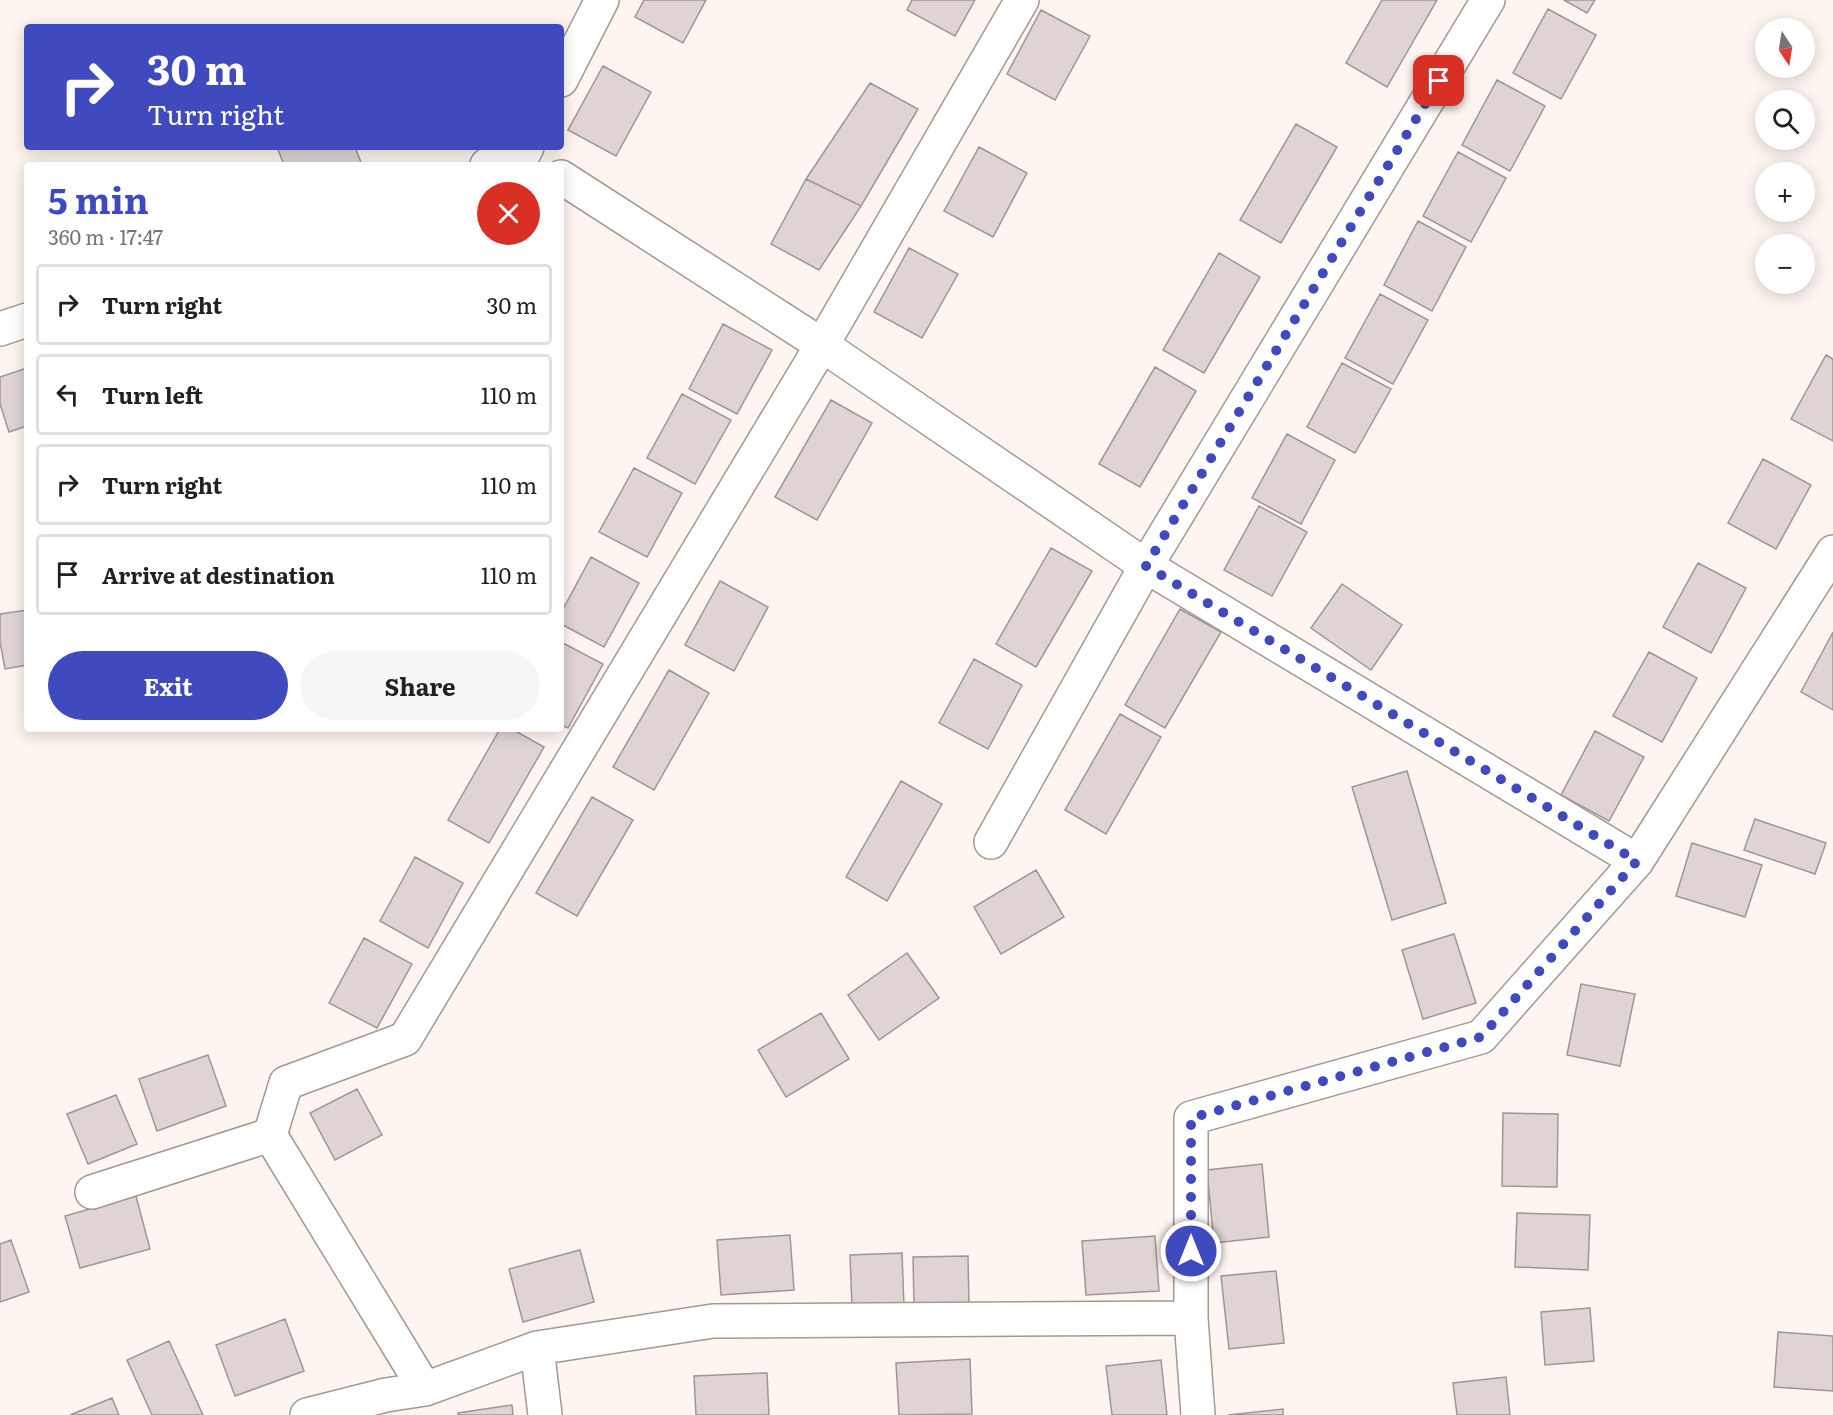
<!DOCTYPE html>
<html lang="en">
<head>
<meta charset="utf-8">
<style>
	:root { --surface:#fff; --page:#f6f6f6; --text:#202124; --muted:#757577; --line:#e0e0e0; --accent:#3f4abe }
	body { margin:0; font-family:Literata,serif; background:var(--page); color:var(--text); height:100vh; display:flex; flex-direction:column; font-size:22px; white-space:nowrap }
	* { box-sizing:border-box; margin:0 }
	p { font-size:20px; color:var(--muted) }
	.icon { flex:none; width:33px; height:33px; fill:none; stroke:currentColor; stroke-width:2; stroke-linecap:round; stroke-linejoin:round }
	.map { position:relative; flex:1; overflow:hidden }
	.side { position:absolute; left:24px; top:162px; width:540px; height:570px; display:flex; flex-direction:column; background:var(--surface); border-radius:6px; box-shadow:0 3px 15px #0003 }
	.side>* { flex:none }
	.hud { position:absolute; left:24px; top:24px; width:540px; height:126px; border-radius:6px; box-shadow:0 3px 15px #0003; background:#3f4abe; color:#fff; overflow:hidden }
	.needle { width:39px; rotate:168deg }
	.fabs { position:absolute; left:1755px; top:18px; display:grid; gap:12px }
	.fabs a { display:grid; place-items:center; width:60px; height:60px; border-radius:50%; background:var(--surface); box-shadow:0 3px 15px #0003; font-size:30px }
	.pin { position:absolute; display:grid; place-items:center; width:51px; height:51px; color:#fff; margin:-26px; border-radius:12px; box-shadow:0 3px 9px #0006 }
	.me { position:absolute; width:66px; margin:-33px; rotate:0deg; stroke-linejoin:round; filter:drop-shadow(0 0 4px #0008) }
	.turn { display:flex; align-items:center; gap:21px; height:126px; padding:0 24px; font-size:27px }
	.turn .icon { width:78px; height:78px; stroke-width:2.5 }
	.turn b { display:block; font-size:42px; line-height:51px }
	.round { display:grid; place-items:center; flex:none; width:63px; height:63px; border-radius:32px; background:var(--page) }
	.summary { display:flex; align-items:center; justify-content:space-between; height:102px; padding:0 24px }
	h1 { font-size:36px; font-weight:700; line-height:45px; color:var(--accent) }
	.cta { display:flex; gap:12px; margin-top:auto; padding:12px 24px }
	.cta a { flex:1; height:69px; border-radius:36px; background:var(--accent); color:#fff; font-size:24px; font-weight:700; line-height:69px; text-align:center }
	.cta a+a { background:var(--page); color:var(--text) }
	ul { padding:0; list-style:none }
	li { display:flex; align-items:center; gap:18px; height:81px; margin:0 12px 9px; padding:0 12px; border:3px solid var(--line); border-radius:6px }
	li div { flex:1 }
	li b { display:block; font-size:22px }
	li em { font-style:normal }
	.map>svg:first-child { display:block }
	.building { fill:#dfd4d3; stroke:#a09594; stroke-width:1.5 }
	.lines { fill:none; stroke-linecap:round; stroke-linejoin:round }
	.street-casing { stroke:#a29994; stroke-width:36 }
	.street { stroke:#fff; stroke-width:33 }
	.route { stroke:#3f4abe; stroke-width:10; stroke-dasharray:0 18 }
</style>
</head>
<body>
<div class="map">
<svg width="1833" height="1415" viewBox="0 0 1833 1415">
	<rect width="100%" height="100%" fill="#fff5f0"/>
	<path class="building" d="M644,0H706L683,43L635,17Z
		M912,0H975L955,36L907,10Z
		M1382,0H1437L1387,87L1346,63Z
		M1564,0H1595L1587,13Z
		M1548,9L1596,35L1561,99L1513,73Z
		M1041,10L1090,36L1055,100L1007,74Z
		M603,66L651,92L616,156L568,130Z
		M1497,80L1545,106L1510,171L1462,145Z
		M870,83L918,109L861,206L806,179Z
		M1296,124L1337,147L1281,243L1240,220Z
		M277,147H355L362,165H284Z
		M979,147L1027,173L993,237L944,211Z
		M1458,152L1506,178L1471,242L1423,216Z
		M806,179L861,206L819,270L771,244Z
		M1418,221L1466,247L1432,311L1384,285Z
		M909,248L958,274L922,338L874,312Z
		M1219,253L1260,277L1204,373L1163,350Z
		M1380,294L1428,320L1393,384L1345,358Z
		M723,324L772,350L737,414L689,389Z
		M1826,355L1833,359V441L1791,419Z
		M1342,363L1391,389L1355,453L1307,427Z
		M1155,367L1196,391L1140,487L1099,464Z
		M27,368V426L9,432L0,404V377Z
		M682,394L731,420L695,484L647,458Z
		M831,400L872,423L817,520L775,497Z
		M1287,434L1335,460L1301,524L1252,498Z
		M1763,459L1811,485L1776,549L1728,523Z
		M634,468L682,493L647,557L599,532Z
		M1259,506L1307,532L1272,596L1224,570Z
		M1051,548L1092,571L1036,667L996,644Z
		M591,557L639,583L604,647L561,624V613Z
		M1698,563L1746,588L1711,653L1663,627Z
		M720,581L768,607L734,671L685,645Z
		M1342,584L1402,625L1371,670L1311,628Z
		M1180,609L1221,632L1165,728L1125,705Z
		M27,610V665L5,669L0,642V614Z
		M1833,632V710L1801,692Z
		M561,642L603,664L568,728L561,725Z
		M1649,652L1697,678L1662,742L1613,716Z
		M974,659L1022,685L988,749L939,723Z
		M669,670L709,693L654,790L613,767Z
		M1120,714L1161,737L1106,834L1065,810Z
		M500,729H512L544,747L489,843L448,820Z
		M1595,731L1644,757L1609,821L1561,795Z
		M1407,771L1446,903L1392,920L1352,787Z
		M901,781L942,804L887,901L846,877Z
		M592,797L633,820L577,916L536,893Z
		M1755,819L1826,843L1815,874L1744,850Z
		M1692,843L1762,865L1745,917L1676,896Z
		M415,857L463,883L428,948L380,921Z
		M1036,870L1064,917L1001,954L974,907Z
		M1454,934L1476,1003L1423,1019L1402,950Z
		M364,938L412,964L377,1028L329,1003Z
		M907,953L939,998L879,1040L848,995Z
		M1581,984L1635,994L1620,1066L1567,1055Z
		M821,1013L849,1059L786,1097L758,1050Z
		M208,1055L226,1106L157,1131L139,1079Z
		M357,1089L382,1135L335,1160L310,1113Z
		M116,1095L137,1144L88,1164L67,1114Z
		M1503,1113L1558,1114L1557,1187L1502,1186Z
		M1262,1164L1269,1237L1214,1243L1207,1170Z
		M136,1196L150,1249L80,1268L65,1216Z
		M1517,1213L1590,1215L1588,1270L1515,1267Z
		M790,1235L794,1290L721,1295L717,1240Z
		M1155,1236L1159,1291L1086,1295L1082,1241Z
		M11,1240L29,1292L0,1302V1244Z
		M580,1250L594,1302L523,1322L509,1269Z
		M902,1253L904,1307L852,1308L850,1255Z
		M968,1256L969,1304L914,1306L913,1257Z
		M1276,1271L1284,1343L1229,1349L1221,1276Z
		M1590,1308L1594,1361L1545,1365L1541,1312Z
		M285,1319L304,1371L235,1396L216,1345Z
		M1778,1332L1833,1336V1391L1774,1387Z
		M169,1341L203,1415H152L127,1360Z
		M970,1359L972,1414L899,1415L896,1363Z
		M1161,1360L1167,1415H1112L1106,1366Z
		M767,1373L769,1415H696L694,1376Z
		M1506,1377L1510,1415H1457L1453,1383Z
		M112,1398L119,1415H70Z
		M512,1405L513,1415H458V1413Z
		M1283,1409V1415H1228Z"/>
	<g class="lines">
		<g class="street-casing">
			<path id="street" d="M561,80L602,0
				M487,165L524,153L527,147
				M561,177L822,345L1146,566L1637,861
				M0,329L27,320
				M991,842L1146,566L1488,0
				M270,1135L425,1389
				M92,1192L270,1135L286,1083L405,1039L822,345L1022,0
				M537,1348L545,1415
				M307,1415L386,1395L425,1389L537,1348L713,1321L1191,1318
				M1198,1415L1191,1318V1118L1481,1037L1637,861L1833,552"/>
		</g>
		<use href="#street" class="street"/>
	</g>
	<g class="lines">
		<path class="route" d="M1191,1251V1118L1481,1037L1637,861L1146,566L1439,81"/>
	</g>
</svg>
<div class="fabs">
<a><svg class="needle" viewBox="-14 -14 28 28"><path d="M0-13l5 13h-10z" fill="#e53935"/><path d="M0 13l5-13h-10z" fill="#757577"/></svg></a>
<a><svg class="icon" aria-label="search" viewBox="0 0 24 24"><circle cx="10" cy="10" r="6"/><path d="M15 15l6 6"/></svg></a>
<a>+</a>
<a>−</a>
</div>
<div class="pin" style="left:1439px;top:81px;background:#d93025"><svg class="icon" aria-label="arrive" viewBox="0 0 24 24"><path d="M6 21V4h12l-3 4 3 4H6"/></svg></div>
<svg class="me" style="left:1191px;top:1251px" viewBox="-20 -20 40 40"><circle r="17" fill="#3f4abe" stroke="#fff" stroke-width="3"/><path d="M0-11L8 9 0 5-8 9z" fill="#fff"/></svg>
<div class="hud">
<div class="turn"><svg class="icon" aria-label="right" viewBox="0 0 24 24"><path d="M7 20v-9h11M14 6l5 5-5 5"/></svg><div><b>30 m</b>Turn right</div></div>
</div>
<section class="side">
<div class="summary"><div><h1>5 min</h1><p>360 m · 17:47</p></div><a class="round" style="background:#d93025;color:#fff"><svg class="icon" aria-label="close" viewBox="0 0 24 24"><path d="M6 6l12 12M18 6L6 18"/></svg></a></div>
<ul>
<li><svg class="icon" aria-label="right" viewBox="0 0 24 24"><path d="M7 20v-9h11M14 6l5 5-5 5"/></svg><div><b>Turn right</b></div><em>30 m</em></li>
<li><svg class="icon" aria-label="left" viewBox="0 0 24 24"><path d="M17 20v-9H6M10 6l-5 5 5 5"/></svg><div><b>Turn left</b></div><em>110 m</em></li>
<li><svg class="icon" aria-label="right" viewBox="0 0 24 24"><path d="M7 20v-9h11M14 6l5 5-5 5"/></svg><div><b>Turn right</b></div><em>110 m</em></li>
<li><svg class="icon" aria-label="arrive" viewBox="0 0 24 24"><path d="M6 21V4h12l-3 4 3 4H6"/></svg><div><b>Arrive at destination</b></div><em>110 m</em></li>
</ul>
<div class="cta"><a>Exit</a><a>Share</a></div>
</section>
</div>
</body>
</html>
